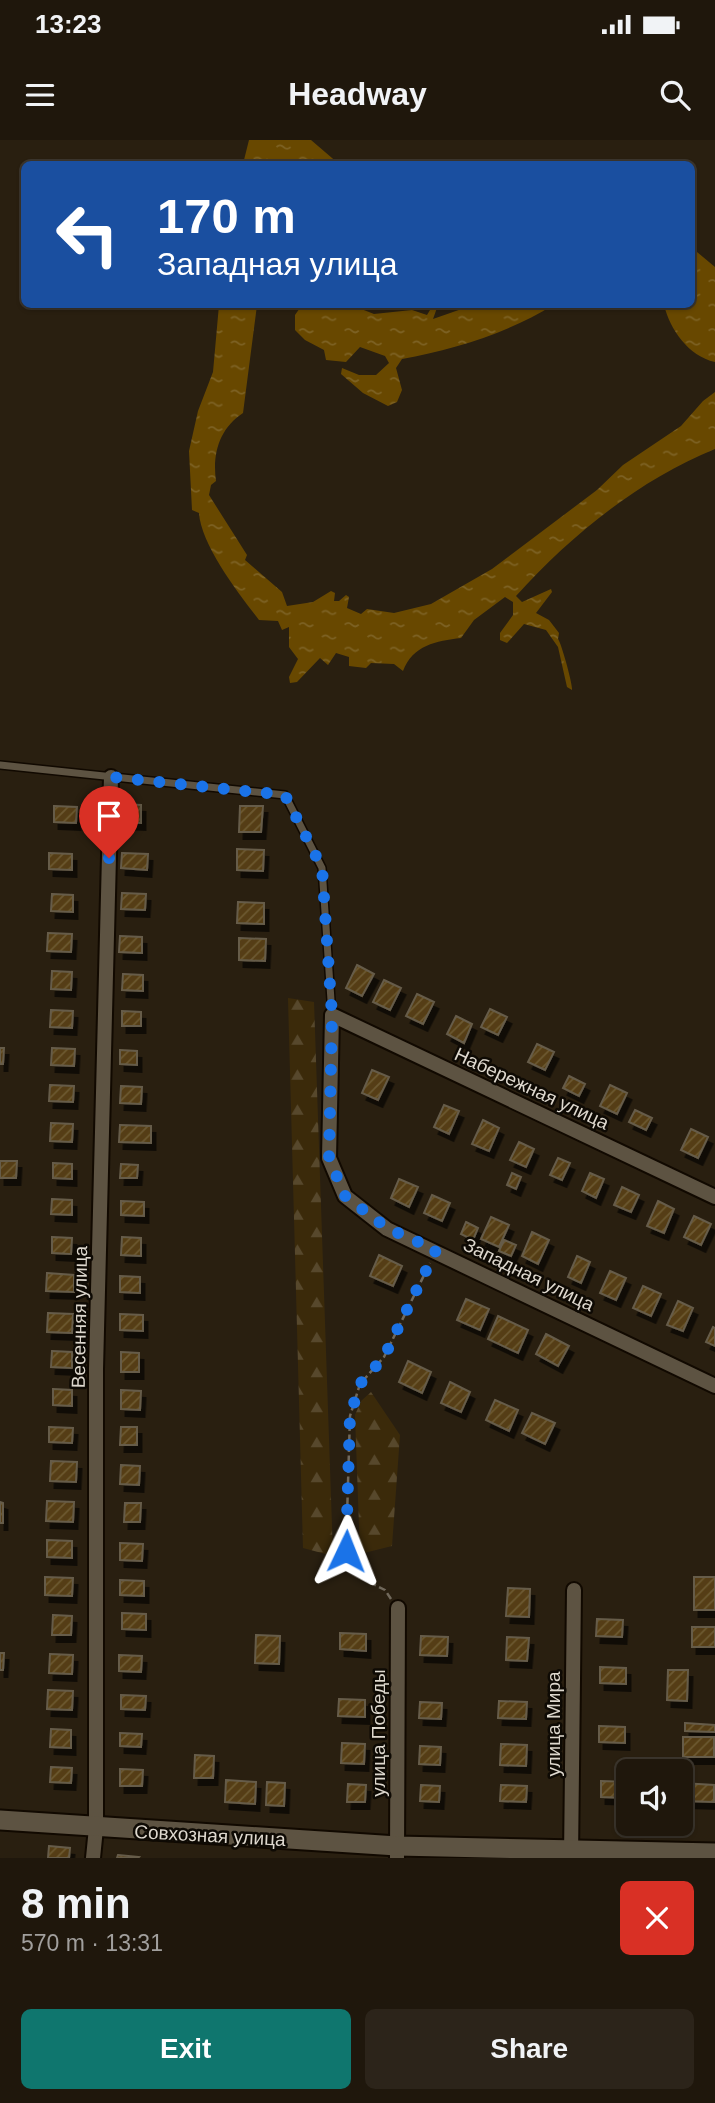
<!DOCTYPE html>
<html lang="en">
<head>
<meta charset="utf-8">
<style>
	:root { --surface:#1f170c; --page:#2c241a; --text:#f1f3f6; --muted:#a19f9d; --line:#3c362d; --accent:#0f766e }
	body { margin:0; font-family:Helvetica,sans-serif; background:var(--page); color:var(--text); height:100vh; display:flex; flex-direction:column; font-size:26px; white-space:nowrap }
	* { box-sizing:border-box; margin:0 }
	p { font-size:23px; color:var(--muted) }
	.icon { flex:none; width:38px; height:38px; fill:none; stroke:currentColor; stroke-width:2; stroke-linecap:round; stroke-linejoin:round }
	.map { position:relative; height:1718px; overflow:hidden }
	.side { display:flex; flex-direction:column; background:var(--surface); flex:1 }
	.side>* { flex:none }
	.top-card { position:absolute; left:21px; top:21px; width:674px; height:147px; border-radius:10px; box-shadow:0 2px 5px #0004,0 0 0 2px var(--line); background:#1a4fa0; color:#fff; overflow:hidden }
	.tools { position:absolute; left:616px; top:1619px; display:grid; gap:14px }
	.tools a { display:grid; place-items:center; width:77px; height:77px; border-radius:10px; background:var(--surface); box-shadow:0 2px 5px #0004,0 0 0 2px var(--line); font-size:35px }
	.pin { position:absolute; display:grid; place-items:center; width:60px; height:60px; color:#fff; margin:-72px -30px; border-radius:50% 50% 50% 0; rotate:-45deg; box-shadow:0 0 7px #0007 }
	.pin .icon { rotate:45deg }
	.me { position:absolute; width:77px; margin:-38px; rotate:2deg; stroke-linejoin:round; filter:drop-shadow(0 0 5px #0008) }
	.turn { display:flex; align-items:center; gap:24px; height:147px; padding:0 21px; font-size:32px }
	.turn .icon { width:91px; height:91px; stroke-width:2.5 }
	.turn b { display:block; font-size:49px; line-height:60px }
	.round { display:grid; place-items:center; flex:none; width:74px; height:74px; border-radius:10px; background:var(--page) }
	.head { display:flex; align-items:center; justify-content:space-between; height:119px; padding:0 21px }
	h1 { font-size:42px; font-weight:700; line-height:52px }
	.primary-button { display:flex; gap:14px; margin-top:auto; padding:14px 21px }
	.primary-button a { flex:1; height:80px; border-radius:10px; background:var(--accent); color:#fff; font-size:28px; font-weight:700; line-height:80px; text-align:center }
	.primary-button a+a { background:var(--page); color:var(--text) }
	.status { display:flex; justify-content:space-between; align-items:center; height:49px; padding:0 35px; background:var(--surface); direction:ltr }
	.status svg { height:19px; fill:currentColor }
	header { display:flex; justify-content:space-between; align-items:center; height:91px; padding:0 21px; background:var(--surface); font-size:32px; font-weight:700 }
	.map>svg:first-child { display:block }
	.forest { fill:url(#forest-firs) }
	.water { fill:url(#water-ripples) }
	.building { fill:url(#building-hatch); stroke:#665c4a; stroke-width:2; filter:url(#shadow) }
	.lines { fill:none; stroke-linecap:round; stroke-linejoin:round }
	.lane-casing { stroke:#110900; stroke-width:10 }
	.street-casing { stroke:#110900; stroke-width:18 }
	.secondary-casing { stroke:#110900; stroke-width:23 }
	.path { stroke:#71695c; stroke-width:2.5; stroke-dasharray:7 3.5; stroke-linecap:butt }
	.lane { stroke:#5d5342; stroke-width:7 }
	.street { stroke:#5d5342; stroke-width:14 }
	.secondary { stroke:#5d5342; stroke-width:19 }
	.route { stroke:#1a73e8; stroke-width:12; stroke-dasharray:0 21.6 }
	.labels { text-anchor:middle; stroke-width:5; stroke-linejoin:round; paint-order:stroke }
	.street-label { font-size:19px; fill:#ded8ce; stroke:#0e0a04 }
</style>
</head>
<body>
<div class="status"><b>13:23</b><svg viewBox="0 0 49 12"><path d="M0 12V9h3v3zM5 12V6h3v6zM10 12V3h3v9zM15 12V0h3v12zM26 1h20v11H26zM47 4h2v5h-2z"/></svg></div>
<header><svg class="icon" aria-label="menu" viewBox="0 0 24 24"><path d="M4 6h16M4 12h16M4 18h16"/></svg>Headway<svg class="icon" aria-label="search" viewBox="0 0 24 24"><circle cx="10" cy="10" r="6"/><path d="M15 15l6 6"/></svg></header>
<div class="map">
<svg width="715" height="1718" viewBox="0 0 715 1718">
	<defs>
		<pattern id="forest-firs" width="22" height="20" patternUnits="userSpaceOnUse" patternTransform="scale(1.75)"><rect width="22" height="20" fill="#3b2a0a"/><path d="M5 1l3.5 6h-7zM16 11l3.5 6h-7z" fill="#57482c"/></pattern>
		<pattern id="water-ripples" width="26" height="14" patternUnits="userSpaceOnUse" patternTransform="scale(1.75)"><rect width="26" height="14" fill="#684800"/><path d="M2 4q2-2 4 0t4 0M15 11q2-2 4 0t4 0" fill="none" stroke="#7d6224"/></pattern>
		<pattern id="building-hatch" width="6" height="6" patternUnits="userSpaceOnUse" patternTransform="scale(1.75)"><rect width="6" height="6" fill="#553e12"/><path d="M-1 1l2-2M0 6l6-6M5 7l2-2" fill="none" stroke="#6d5933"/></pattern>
		<filter id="shadow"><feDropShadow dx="4.5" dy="7" stdDeviation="0" flood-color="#0009"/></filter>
	</defs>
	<rect width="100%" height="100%" fill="#291f10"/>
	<path class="forest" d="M288,858L314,862L333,1416L303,1408Z
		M371,1252L400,1295L392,1406L360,1414L355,1275L361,1261Z"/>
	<path class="water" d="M249,0H311L339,24H305L303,21L289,24H243Z
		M691,107L715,127V222C688,216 670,189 664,165L691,164Z
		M219,165H257L243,273C220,288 212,313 216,341L211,345L209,355L247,415L245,420L282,452L287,466L313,462L331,451L335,453L334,461H339L346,455L349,457L347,468L361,474L367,469L394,473L431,464L492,429L597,350L623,325L681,286L703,261L715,252V309C639,340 571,395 516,456L522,462L551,449L552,452L536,473L549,480L559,493L558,499C561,502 573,545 572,550L567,547L558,507L546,490L524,484L507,503L500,500V493L513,475V462L505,457L474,480L461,498C436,501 413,505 403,531L394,524L371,523L366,528L349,526V517L336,513L328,525L320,518L297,542L290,543L289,537L298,519L289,507V487L282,490L278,481L259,480C239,454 201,405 199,373L192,370L189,311L198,271L213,232Z
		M302,165H351L374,174L412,170L427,175L433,165H438L433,179L473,165H553C509,193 452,210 402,219L396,228L402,250L397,262L388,266L363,253L341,234L342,228L359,235H376L389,223L385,216L360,207L346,222L326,220L324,210L305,200L295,190V175Z"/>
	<path class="building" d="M120,664L141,665V683L120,682Z
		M54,666L77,667L76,683L54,682Z
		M240,666H263L261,692H239Z
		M237,709L264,710L263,731L237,730Z
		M49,713L72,714V730L49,729Z
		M122,713L148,714L147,730L121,728Z
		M122,753L146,754L145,770L121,769Z
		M52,754L73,755V772L51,771Z
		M238,762L264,763V784L237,783Z
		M48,793L72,794L71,812L47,811Z
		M120,796L142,797V813L119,812Z
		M239,798L266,799L265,821L239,820Z
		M357,825L374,834L362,856L346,848Z
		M52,831L72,832L71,850L51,849Z
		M123,834L143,835V851L122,850Z
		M384,840L401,848L390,870L373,862Z
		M417,854L434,862L423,884L406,876Z
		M490,869L507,877L498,895L481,887Z
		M51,870L73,871L72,888L50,887Z
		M122,871L141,872V886H122Z
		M456,876L472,884L464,903L447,894Z
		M537,904L554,912L545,930L528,922Z
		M0,908H4L3,924H0Z
		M52,908L75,909L74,926L51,925Z
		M120,910L137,911V925L120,924Z
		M372,930L389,937L378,960L362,953Z
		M569,936L585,944L579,956L563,948Z
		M50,945L74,946L73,962L49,961Z
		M610,945L627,953L617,974L600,966Z
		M121,946L142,947L141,964L120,963Z
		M444,965L459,971L449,994L434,987Z
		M635,970L652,978L646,990L629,982Z
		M483,980L499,988L489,1011L472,1004Z
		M51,983L73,984L72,1002L50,1001Z
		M120,985L151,986V1003L119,1002Z
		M691,989L708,997L698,1018L681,1010Z
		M519,1002L534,1009L526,1027L510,1020Z
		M558,1018L570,1023L562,1040L550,1035Z
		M0,1021H17L16,1038H0Z
		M53,1023L72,1024V1039L53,1038Z
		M121,1024L138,1025L137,1038H120Z
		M512,1033L521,1037L516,1049L507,1045Z
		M590,1033L604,1039L596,1058L582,1051Z
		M399,1039L418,1047L409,1067L391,1058Z
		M622,1047L639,1055L631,1072L614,1065Z
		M432,1055L450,1063L442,1081L424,1073Z
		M52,1059L72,1060V1075L51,1074Z
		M121,1061L144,1062V1076L121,1075Z
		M658,1061L674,1069L664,1093L647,1086Z
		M694,1076L711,1084L701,1105L684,1097Z
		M491,1077L509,1085L499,1107L481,1099Z
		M466,1082L478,1088L473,1100L461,1094Z
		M532,1092L549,1100L538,1124L522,1116Z
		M52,1097L72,1098L71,1114L52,1113Z
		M122,1097L141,1098V1116L121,1115Z
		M504,1100L516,1105L511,1116L499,1111Z
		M379,1115L402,1126L393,1146L370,1136Z
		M577,1116L590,1122L581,1143L568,1137Z
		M610,1131L626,1138L616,1160L600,1153Z
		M47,1133L74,1135V1152L46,1151Z
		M120,1136L140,1137V1153L120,1152Z
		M643,1146L661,1154L651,1176L633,1168Z
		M466,1159L489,1169L480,1190L457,1180Z
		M678,1161L693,1168L683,1191L667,1185Z
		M48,1173L73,1174L72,1193L47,1192Z
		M120,1174L143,1175V1191L120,1190Z
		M498,1176L528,1190L518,1213L488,1199Z
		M713,1187L715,1188V1206L706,1202Z
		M546,1194L569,1206L558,1226L536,1214Z
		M52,1211L72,1212V1228L51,1227Z
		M121,1212L139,1213V1232H121Z
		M408,1221L431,1232L422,1253L399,1242Z
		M450,1242L470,1252L461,1272L441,1263Z
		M53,1249L72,1250V1266L53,1265Z
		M121,1250L141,1251L140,1270L121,1269Z
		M495,1260L518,1270L509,1291L486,1280Z
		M532,1273L555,1283L545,1304L522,1293Z
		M49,1287L73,1288L72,1303L49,1302Z
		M121,1287H137V1305H120Z
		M51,1321L77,1322L76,1342L50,1341Z
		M121,1325L140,1326L139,1345L120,1344Z
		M47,1361L74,1362L73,1382L46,1381Z
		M0,1362L3,1363V1383H0Z
		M125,1363H141L140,1382H124Z
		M47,1400L72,1401V1418L47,1417Z
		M120,1403L143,1404L142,1421L120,1420Z
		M45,1437L73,1438L72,1456L45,1455Z
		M694,1437H715V1470H694Z
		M120,1440L144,1441V1456L120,1455Z
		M508,1448L530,1449L529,1477L506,1476Z
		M122,1473L146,1474V1490L122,1489Z
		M53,1475L72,1476L71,1495H52Z
		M597,1479L623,1480L622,1497L596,1496Z
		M692,1487H715V1507H692Z
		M340,1493L366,1494V1511L340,1509Z
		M256,1495L280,1496L279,1524L255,1523Z
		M421,1496L448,1497L447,1516L420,1515Z
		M507,1497L529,1498L527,1521L506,1520Z
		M0,1513H4L3,1530H0Z
		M50,1514L73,1515L72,1534L49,1533Z
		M119,1515L142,1516L141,1532L119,1531Z
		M600,1527L626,1528V1544L600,1543Z
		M668,1530H688L687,1561L667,1560Z
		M48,1550L73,1551L72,1570L47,1569Z
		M121,1555L146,1556L145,1570L121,1569Z
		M339,1559L365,1560V1577L338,1576Z
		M499,1561L527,1562L526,1579L498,1578Z
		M420,1562L442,1563L441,1579L419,1578Z
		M685,1583L715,1585V1592L685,1591Z
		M599,1586L625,1587V1603L599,1602Z
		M51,1589L71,1590V1608L50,1607Z
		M120,1593L142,1594L141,1607L120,1606Z
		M683,1597H714V1617H683Z
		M342,1603L365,1604L364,1624L341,1623Z
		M501,1604L527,1605L526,1626L500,1625Z
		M420,1606L441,1607L440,1625L419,1624Z
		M195,1615L214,1616L213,1638H194Z
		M51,1627L72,1628L71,1643L50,1642Z
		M120,1629L143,1630L142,1646H120Z
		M226,1640L256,1642L255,1664L225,1662Z
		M601,1641L627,1642V1658L601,1657Z
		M267,1642L285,1643L284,1666L266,1665Z
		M681,1643L714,1645V1662L684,1661Z
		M348,1644L366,1645L365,1662H347Z
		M421,1645L440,1646L439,1662L420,1661Z
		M501,1645L527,1646L526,1662L500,1661Z
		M49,1706L70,1708L69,1718H48Z
		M118,1715L139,1717L138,1718H117Z"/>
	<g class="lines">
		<g class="lane-casing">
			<path id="lane" d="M0,625L285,655L322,728L332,875"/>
		</g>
		<g class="street-casing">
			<path id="street" d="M715,1057L332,875L329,1018L345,1056L387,1089L715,1246
				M93,1718L96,1688V1229L111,637
				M397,1718L398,1468
				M571,1718L574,1450"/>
		</g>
		<g class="secondary-casing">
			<path id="secondary" d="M0,1680L397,1706L715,1713"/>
		</g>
		<path class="path" d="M391,1459L385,1450L359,1437L346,1411L350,1276L360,1244L384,1217L430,1123"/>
		<use href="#lane" class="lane"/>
		<use href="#street" class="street"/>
		<use href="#secondary" class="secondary"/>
	</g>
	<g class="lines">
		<path class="route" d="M109,718L111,637L285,655L322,728L332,875L329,1018L345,1056L387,1088L436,1110L384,1217L360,1244L350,1276L346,1411"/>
	</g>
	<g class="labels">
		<g class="street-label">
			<text transform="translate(532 948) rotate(25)" y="7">Набережная улица</text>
			<text transform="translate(529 1134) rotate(26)" y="7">Западная улица</text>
			<text transform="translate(79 1177) rotate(-89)" y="7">Весенняя улица</text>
			<text transform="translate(553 1584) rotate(-90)" y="7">улица Мира</text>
			<text transform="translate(378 1593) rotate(-90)" y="7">улица Победы</text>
			<text transform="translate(210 1695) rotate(3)" y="7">Совхозная улица</text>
		</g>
	</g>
</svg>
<div class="tools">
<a><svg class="icon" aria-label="sound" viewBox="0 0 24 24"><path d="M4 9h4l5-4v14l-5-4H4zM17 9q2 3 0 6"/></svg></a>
</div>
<div class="pin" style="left:109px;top:718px;background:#d93025"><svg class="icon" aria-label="arrive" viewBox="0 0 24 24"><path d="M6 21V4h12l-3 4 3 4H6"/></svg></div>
<svg class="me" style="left:346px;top:1411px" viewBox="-20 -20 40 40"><path d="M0-17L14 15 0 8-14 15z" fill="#1a73e8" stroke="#fff" stroke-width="4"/></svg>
<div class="top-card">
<div class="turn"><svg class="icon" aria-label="left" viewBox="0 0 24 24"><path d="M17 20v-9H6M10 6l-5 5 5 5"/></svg><div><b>170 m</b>Западная улица</div></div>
</div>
</div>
<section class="side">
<div class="head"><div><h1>8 min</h1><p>570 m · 13:31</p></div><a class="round" style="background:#d93025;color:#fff"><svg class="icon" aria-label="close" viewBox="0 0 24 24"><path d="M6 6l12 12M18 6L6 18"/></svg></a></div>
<div class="primary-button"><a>Exit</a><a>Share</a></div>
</section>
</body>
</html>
